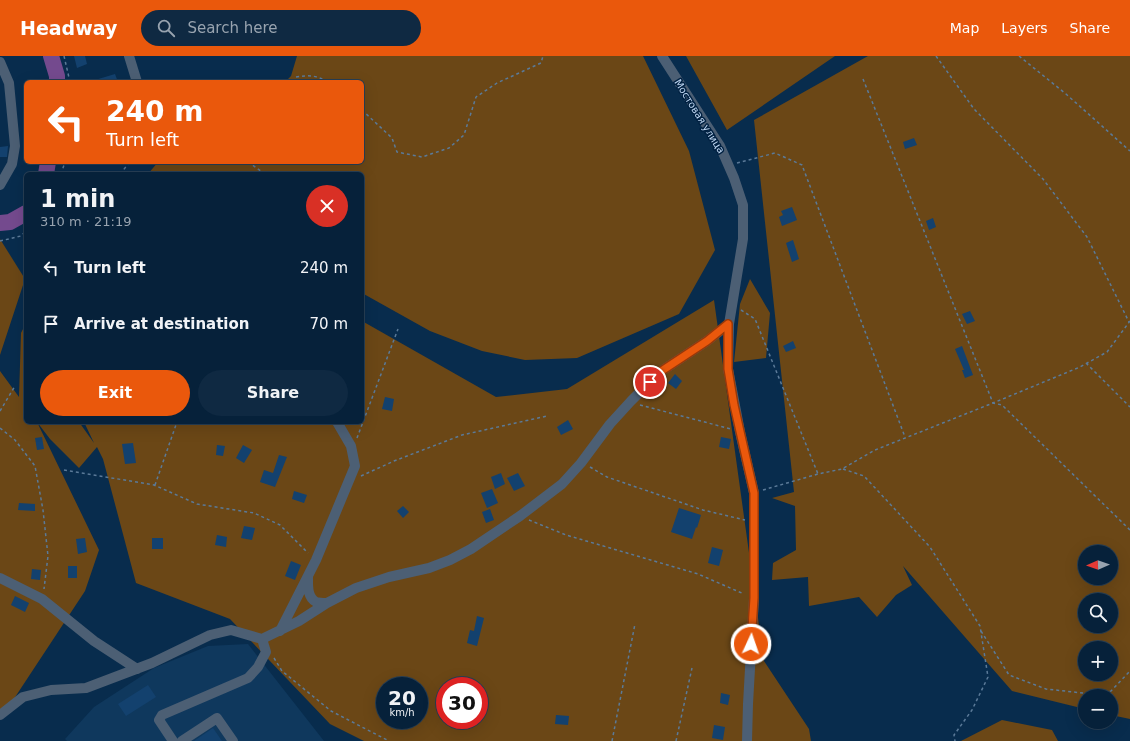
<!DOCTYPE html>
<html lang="en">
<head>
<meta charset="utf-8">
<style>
	:root { --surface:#06213a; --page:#0f2942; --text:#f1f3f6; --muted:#98a3af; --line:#273e54; --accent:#ea580c }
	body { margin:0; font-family:"DejaVu Sans",sans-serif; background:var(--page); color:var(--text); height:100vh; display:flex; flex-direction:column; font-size:15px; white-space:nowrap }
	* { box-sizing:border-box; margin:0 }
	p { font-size:13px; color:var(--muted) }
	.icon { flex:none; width:22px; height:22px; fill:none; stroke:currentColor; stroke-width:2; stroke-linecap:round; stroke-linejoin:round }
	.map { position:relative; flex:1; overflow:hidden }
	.sheet { position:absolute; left:24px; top:116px; width:340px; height:252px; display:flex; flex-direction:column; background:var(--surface); border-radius:6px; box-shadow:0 4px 16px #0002,0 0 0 1px var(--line) }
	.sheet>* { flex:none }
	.top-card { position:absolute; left:24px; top:24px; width:340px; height:84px; border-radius:6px; box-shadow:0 4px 16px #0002,0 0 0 1px var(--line); background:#ea580c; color:#fff; overflow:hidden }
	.needle { width:26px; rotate:268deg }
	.buttons { position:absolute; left:1078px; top:489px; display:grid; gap:8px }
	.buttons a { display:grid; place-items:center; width:40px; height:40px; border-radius:50%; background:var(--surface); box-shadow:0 4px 16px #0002,0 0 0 1px var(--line); font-size:20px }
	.speed { position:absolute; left:376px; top:621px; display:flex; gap:8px; font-size:20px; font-weight:700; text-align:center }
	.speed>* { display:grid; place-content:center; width:52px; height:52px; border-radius:50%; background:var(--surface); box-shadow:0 4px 16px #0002,0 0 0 1px var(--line); line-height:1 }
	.speed small { font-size:10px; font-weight:400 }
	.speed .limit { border:6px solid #d22; background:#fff; color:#111 }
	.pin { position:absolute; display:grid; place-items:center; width:34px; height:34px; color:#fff; margin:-17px; border:2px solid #fff; border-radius:50%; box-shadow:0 1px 4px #0007 }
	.me { position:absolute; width:44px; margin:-22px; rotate:3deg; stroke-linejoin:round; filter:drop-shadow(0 0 3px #0008) }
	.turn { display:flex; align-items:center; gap:14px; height:84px; padding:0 16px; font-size:18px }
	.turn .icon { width:52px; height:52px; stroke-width:2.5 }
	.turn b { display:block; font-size:28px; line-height:34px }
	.round { display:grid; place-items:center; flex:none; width:42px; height:42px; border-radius:21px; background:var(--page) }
	.summary { display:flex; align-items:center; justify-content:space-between; height:68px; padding:0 16px }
	h1 { font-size:24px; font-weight:600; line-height:30px }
	.action { display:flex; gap:8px; margin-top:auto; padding:8px 16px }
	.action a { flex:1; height:46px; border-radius:24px; background:var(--accent); color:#fff; font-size:16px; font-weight:600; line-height:46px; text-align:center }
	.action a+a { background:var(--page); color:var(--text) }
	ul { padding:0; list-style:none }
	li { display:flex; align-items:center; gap:12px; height:56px; padding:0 16px }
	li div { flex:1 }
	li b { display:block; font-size:15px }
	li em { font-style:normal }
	header { display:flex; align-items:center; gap:24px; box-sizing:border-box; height:56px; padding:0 20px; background:var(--accent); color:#fff }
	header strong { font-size:19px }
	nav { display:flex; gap:22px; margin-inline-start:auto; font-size:14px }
	.search { width:280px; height:36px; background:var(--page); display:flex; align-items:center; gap:10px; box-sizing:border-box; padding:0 14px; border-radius:22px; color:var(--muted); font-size:15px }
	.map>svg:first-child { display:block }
	.built { fill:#0f385d }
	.green { fill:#6b4716; fill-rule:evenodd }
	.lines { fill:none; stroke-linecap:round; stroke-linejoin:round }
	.river { stroke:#744a8e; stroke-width:16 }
	.building { fill:#13416e }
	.path { stroke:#5b7a98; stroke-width:1.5; stroke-dasharray:3 3; stroke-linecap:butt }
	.minor { stroke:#4c5f74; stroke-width:10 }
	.route-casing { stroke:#983908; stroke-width:10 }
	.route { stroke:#ea580c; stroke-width:7 }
	.labels { text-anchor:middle; stroke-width:3; stroke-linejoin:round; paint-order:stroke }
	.street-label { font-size:10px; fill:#c1d9f4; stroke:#002142 }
</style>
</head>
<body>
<header>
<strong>Headway</strong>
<div class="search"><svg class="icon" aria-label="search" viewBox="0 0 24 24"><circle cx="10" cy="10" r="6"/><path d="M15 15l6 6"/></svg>Search here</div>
<nav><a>Map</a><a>Layers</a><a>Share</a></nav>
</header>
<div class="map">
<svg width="1130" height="685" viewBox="0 0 1130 685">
	<rect width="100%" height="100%" fill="#082c4d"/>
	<path class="built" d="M248,588L324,685H67L65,683L94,651L154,612L208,590Z"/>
	<path class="green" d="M297,0H643L689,95L715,194L679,258L577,302L525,304L482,295L430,275L362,237V118H148L158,106H362V26H285L291,20Z
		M686,0H835L727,74Z
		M868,0H1130V663L1111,659V640H1085V653L1012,635L903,510L912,529L896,539L877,561L859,541L809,550L808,521L772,524L773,507L796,494L795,450L772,442L794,436L754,64ZM1085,496H1111V522H1085ZM1085,544H1111V570H1085ZM1085,592H1111V618H1085Z
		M0,183L25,223L0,299Z
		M750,223L770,257L766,302L734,306L740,248Z
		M714,244L764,605L809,673L811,685H364L330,668L230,563L136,527L103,403L97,391L79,412L50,383L37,366H79L94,387L84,366H362V265L496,341L567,333ZM385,630H419V664H385ZM445,630H479V664H445Z
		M26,267V366H36L38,368L99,494L85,535L0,664V315L19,341L21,277Z
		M1002,664L1052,674L1058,685H961Z"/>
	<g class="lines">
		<path class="river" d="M51,0L57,20V26
			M46,118L48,106
			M0,167L10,166L26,157"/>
	</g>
	<path class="building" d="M74,0H85L87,8L77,12Z
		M115,18L118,26H95V24Z
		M914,82L917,89L905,93L903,86Z
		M8,90L7,101H0V91Z
		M792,151L797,164L782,170L779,161L783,159L781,155Z
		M933,162L936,171L929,174L926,165Z
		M793,184L799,203L792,206L786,187Z
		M970,255L975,265L967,268L962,258Z
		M793,285L796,292L786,296L783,290Z
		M962,290L973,319L965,322L962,314H964L955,293Z
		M675,318L682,325L676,333L668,327Z
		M385,341L394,343L392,355L382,353Z
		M568,364L573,373L561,379L557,371Z
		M42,381L44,393L37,394L35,382Z
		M721,381L731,383L729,393L719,391Z
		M133,387L136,407L125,408L122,388Z
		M217,389L225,390L223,400L216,399Z
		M243,389L252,394L244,407L236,402Z
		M279,399L287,401L275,431L260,426L264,414L273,417Z
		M501,417L505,428L495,433L491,421Z
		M518,417L525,430L514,435L507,422Z
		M492,433L498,447L487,452L481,437Z
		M294,435L307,439L304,447L292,443Z
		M19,447L35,448V455L18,454Z
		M403,450L409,456L403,462L397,455Z
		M679,452L701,459L697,472L696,471L692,483L671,476Z
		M490,453L494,464L486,467L482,456Z
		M244,470L255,472L252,484L241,482Z
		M217,479L227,481L226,491L215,489Z
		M85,482L87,496L78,498L76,483Z
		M152,482H163V493H152Z
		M712,491L723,494L719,510L708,507Z
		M291,505L301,509L295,524L285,520Z
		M68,510H77V522H68Z
		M32,513L41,514L40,524L31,523Z
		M15,540L29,547L25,556L11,549Z
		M477,560L484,562L477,590L467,587L470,574L474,575Z
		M148,629L156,641L126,660L118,648Z
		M721,637L730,639L728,649L720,647Z
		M556,659L569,660L568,669L555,668Z
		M714,669L725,671L723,684L712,682Z
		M213,672L222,685H194Z"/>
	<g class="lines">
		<path class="path" d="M64,0L70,26
			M936,0L974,53L1043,123L1087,181L1129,266
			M1019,0L1066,38L1130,95
			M296,21C308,19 317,19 327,26
			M863,23L993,347L1080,311L1107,296L1130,265
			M362,54L392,82L397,96L422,101L449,92L464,79L476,41L497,27L541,7L543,0
			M248,106L265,118
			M737,107L775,97L802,109L905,381
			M61,118L65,106
			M120,118L130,106
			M0,185L21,180L26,175
			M741,254L755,263L818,418
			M1086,307L1130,351
			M640,349L731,373
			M0,355L15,330
			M0,372L15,384L35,410L43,454L48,500L44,533
			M357,382L398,273
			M590,411L607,421L703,454L745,464
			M843,413L864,420L930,491L980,570L988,621L972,654L954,679L955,685
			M64,414L154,429L197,448L254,457L280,469L308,497
			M361,420L394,405L462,379L547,360
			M155,429L177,366
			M763,434L818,418L842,413L875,394L993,347L1002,349L1130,474
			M529,464L566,479L698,518L744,538
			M981,575L1009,619L1046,633L1092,638L1111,635L1130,615
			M274,602L282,615L331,655L389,685
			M612,685L635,568
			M676,685L692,612"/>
		<path class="minor" d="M129,0L137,26
			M0,6L9,27L15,90L12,108L0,129
			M729,268L728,313L740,376L754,437V542L748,648L747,685
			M308,521C308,529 307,541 316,546C319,547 324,547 327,547
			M0,522L42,543L94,585L137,613
			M280,575L316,504L355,410L351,390L337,366
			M0,659L23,641L51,634L86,632L152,607L210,579L231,574L262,583L299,565L327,547L356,532L389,521L429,512L450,504L471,493L520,460L562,428L581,407L610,368L631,345L660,316L707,285L729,268L743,183V149L734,122L720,90L662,0
			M173,685L159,664L162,659L248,622L258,611L266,596L262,583
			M182,685L217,662L233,685"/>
	</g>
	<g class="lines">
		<g class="route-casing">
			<path id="route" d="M650,326L660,316L707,285L728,268V313L734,349L754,437V542L751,588"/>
		</g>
		<use href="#route" class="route"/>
	</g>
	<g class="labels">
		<g class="street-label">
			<text transform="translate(700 60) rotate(58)" y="4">Мостовая улица</text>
		</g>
	</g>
</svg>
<div class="buttons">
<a><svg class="needle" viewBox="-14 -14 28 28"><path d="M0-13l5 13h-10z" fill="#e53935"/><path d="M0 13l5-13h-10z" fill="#98a3af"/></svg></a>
<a><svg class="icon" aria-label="search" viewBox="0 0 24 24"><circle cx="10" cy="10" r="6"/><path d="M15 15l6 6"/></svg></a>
<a>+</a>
<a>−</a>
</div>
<div class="speed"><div>20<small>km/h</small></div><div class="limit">30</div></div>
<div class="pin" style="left:650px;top:326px;background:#d93025"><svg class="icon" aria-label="arrive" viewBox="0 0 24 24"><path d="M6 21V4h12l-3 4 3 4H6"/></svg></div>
<svg class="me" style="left:751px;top:588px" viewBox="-20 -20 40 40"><circle r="17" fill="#ea580c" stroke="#fff" stroke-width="3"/><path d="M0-11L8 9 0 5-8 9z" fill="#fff"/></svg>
<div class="top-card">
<div class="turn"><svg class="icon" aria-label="left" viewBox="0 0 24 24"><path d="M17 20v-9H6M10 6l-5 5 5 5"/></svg><div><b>240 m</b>Turn left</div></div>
</div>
<section class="sheet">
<div class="summary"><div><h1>1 min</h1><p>310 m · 21:19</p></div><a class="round" style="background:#d93025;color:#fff"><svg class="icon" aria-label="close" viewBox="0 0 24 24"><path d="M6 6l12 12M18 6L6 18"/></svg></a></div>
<ul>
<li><svg class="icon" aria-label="left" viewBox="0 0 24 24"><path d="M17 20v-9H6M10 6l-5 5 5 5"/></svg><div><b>Turn left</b></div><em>240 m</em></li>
<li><svg class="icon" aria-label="arrive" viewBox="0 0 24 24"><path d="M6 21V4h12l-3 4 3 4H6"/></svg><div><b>Arrive at destination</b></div><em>70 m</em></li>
</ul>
<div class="action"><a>Exit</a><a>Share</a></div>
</section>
</div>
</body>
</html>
